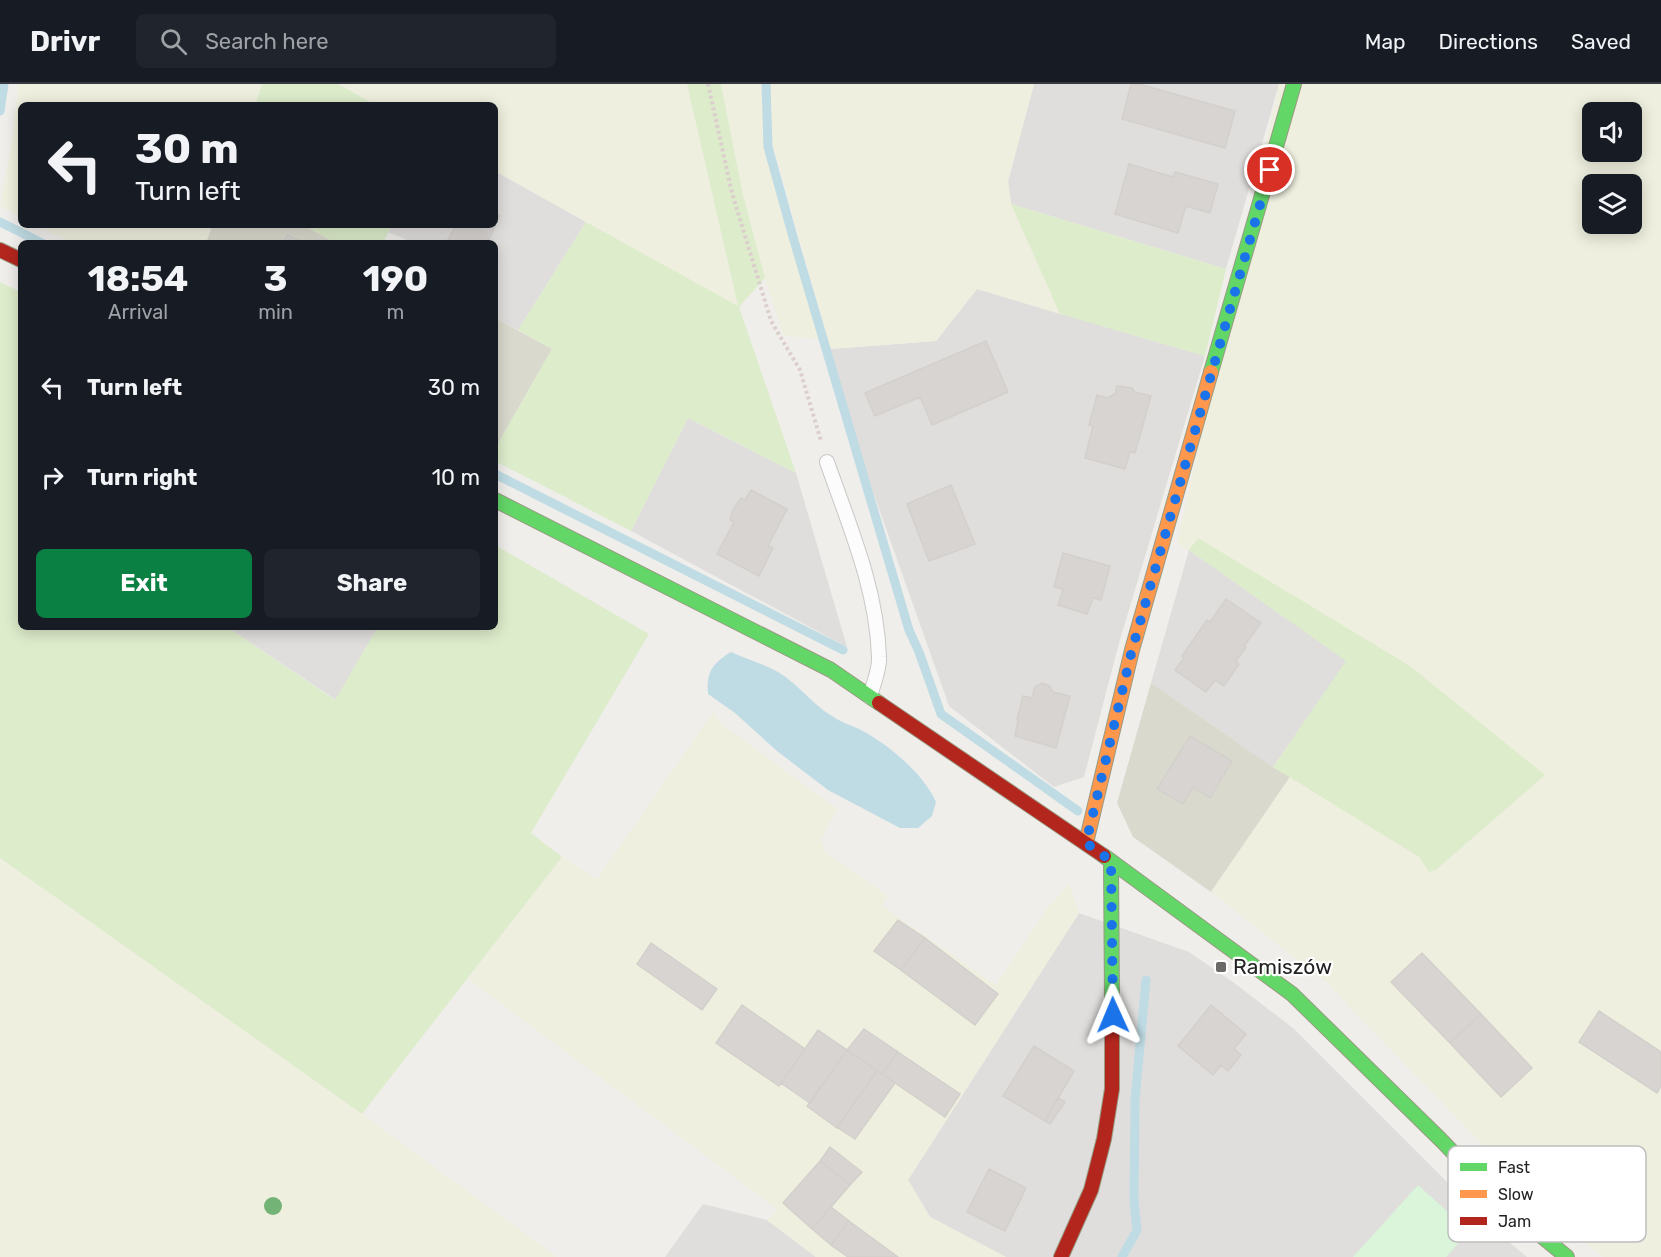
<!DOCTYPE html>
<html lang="en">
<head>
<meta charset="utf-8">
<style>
	:root { --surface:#171b24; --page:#20242c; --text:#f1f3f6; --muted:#9ea1a6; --line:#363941; --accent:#0b8043 }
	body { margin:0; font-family:Rubik,sans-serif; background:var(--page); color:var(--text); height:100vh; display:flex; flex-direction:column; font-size:22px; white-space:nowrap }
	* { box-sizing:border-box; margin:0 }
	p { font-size:20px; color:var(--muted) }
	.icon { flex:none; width:33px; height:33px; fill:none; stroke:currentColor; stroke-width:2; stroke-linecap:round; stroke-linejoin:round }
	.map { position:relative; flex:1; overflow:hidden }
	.details { position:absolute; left:18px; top:156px; width:480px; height:390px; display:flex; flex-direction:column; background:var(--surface); border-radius:9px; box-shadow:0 3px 15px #0003 }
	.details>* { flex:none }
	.top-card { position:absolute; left:18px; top:18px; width:480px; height:126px; border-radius:9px; box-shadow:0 3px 15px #0003; background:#171b24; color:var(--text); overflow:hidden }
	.controls { position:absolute; left:1582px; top:18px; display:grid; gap:12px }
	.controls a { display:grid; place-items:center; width:60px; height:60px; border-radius:9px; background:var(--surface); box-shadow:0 3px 15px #0003; font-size:30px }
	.pin { position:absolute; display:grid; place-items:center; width:51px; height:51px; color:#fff; margin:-26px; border:3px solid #fff; border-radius:50%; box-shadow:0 2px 6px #0007 }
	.me { position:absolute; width:66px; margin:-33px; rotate:359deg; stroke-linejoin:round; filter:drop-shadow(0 0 4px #0008) }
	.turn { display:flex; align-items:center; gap:21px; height:126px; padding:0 18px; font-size:27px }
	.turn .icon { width:78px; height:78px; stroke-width:2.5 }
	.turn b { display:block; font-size:42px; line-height:51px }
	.eta { display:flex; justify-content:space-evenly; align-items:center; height:102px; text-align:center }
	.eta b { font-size:36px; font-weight:700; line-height:42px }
	.action { display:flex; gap:12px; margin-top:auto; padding:12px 18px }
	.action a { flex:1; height:69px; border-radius:9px; background:var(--accent); color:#fff; font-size:24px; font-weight:700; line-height:69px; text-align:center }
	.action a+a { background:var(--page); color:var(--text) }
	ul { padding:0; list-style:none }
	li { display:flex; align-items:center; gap:18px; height:90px; padding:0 18px }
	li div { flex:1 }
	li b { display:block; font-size:22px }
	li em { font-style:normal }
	header { display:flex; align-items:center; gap:36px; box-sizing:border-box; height:84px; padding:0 30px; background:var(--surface); border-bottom:2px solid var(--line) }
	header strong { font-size:28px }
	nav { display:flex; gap:33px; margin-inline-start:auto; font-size:21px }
	.search { width:420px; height:54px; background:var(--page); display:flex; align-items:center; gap:15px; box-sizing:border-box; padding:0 21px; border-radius:9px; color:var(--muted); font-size:22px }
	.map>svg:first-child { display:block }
	.residential { fill:#dfdedc }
	.construction { fill:#d9d9cd }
	.farmland { fill:#efefdf; fill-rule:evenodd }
	.grass { fill:#ddeccb }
	.park { fill:#daf5da }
	.water { fill:#bfdbe3 }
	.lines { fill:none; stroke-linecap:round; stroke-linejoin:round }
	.stream { stroke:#bfdbe3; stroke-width:9 }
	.building { fill:#d7d4d2; stroke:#d3d0cc; stroke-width:1.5 }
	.lane-casing { stroke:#c9c8c7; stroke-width:16 }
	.fast-casing { stroke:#999a82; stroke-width:16 }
	.slow-casing { stroke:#999a82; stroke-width:16 }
	.jam-casing { stroke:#999a82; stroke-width:16 }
	.path { stroke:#dccecd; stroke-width:4; stroke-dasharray:3 3; stroke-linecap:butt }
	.lane { stroke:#fdfcfc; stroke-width:14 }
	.fast { stroke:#63d668; stroke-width:14 }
	.slow { stroke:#ff974d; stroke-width:14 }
	.jam { stroke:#b3261e; stroke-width:14 }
	.tree { fill:#73b476 }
	.route { stroke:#1a73e8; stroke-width:10; stroke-dasharray:0 18 }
	.poi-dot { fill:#6a6968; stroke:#fff; stroke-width:2 }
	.labels { text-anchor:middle; stroke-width:4.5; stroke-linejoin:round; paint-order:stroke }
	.poi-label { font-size:21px; fill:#222; stroke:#fff; text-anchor:start }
	.key { fill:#fff; stroke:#bdbdbd; stroke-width:1.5 }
	.key-label { font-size:16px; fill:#222 }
</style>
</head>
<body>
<header>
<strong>Drivr</strong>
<div class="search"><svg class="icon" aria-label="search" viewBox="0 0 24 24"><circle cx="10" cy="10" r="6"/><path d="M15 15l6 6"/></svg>Search here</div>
<nav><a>Map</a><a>Directions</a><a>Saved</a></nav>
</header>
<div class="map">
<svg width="1661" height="1173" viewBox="0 0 1661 1173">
	<rect width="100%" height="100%" fill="#f0eeeb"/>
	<path class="residential" d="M1034,0H1279L1226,185L1011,120L1008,97Z
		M495,87L586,138L518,246L495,234V159H409V157L388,148L392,141H495Z
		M977,205L1205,272L1119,559L1084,693L1054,703L949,622L865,385L830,265L936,257Z
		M688,334L796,389L847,563L631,447Z
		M1189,466L1347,577L1273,683L1151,599Z
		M227,543H378L336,616Z
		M1079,829L1189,868L1233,898L1293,944L1496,1147L1527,1173H1006L930,1133L908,1096Z
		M703,1120L767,1136L816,1173H665Z"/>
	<path class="construction" d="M212,141H303L336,159H206Z
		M495,234L552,265L495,365Z
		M1151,599L1273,683L1290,693L1211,808L1133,753L1117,719Z"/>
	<path class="farmland" d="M18,0H262L255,21H21V133L0,122L13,51Z
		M338,0H687L738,223L495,87V21H376Z
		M721,0H761L765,63L820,256L783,251L765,194L743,111Z
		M767,0H1034L1008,97L1011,120L1060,230L977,205L936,257L830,265L773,60L768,29Z
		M1279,0H1661V1173H1603L1565,1142L1477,1055L1326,898L1211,808L1290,693L1419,773L1429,788L1437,786L1545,691L1199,455L1189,466L1177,459ZM1593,28H1632V68H1593ZM1593,100H1632V140H1593Z
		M37,141H212L206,159H72Z
		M714,627L720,639L837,725L821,756L825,768L888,812L882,822L996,901L1049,822L1069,799L1079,829L908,1096L930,1133L1006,1173H816L767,1136L777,1125L468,895L562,773L597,795Z
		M0,774L362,1030L557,1173H0Z"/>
	<path class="grass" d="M262,0H338L376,21H255Z
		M687,0H721L743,111L765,194L739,223L796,389L688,334L631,447L495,377V365L552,265L518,246L586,138L738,222Z
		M1011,120L1226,185L1205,272L1060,230Z
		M303,141H392L383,159H336Z
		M0,198L21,208V543H227L335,616L378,543H495V461L649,550L531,749L562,773L362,1030L0,774Z
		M1198,454L1410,582L1545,691L1436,786L1429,788L1419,773L1273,683L1346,577L1189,466Z"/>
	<path class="park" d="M1418,1101L1469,1147L1446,1173H1353Z"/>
	<path class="water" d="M731,568C746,575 764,580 778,588C798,600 812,620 832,632C840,638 851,641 861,646C889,661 923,689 936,718L932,732L918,744H900L828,706L777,667L735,629L708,610C706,588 713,579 731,568Z"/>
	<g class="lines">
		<path class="stream" d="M766,0L768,63L793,153L909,546L919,568L941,630L1078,727
			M0,27L4,0
			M0,138L42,159
			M495,390L843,566
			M1122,1173L1137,1146L1134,1117L1135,1016L1146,896"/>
	</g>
	<path class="building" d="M1131,0H1139L1235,27L1225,64L1122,35Z
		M1129,80L1173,93L1175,88L1218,100L1210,129L1186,122L1178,149L1115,130Z
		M495,129L500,132L487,159H446L456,141H495Z
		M287,151L304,159H283Z
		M986,257L1008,308L932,341L920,313L875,332L865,309Z
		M1117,302L1132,304L1135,308L1151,312L1135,369L1130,368L1125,385L1085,374L1093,342L1089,341L1097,311L1107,314L1115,310Z
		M951,401L975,460L929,477L907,420Z
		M751,406L787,425L768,462L773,464L759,492L717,470L734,438L730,436L733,426L741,414L745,416Z
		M1063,469L1110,482L1101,516L1093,514L1087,530L1058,521L1063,505L1054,503Z
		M1226,515L1261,539L1244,562L1246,563L1236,577L1239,580L1224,602L1215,596L1206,608L1175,586L1184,574L1182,572L1207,536L1210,538Z
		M1042,599L1050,602L1053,608L1070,612L1056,664L1015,652L1018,637L1017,636L1023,612L1032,614L1035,603Z
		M1190,652L1232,677L1210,714L1193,703L1183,720L1157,705Z
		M898,836L925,854L901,886L874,867Z
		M925,854L998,910L975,941L901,886Z
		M651,859L717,905L702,926L637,880Z
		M1422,869L1481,930L1450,959L1391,898Z
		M742,921L805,965L779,1002L716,959Z
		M1211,921L1246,950L1234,965L1241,971L1228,987L1221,981L1213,991L1178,962Z
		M1599,927L1661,968V1002L1657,1009L1579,958Z
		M1481,930L1532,984L1501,1013L1450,959Z
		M864,945L898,968L882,990L847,966Z
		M818,946L847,966L810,1019L781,999Z
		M1034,962L1074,987L1045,1037L1003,1012Z
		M847,966L877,987L837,1044L807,1022Z
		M898,968L960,1010L945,1033L882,990Z
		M877,987L895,999L855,1055L837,1043Z
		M1058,1014L1065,1018L1050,1040L1045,1037Z
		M830,1063L862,1088L850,1101L820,1077Z
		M820,1077L850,1101L812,1145L783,1119Z
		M989,1085L1026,1104L1005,1147L967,1128Z
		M831,1123L849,1137L831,1161L812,1145Z
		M849,1137L898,1173H848L831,1161Z"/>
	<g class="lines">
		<g class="lane-casing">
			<path id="lane" d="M827,378C849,441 877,505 879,573C880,585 873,600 870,613"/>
		</g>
		<g class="fast-casing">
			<path id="fast" d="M1211,288L1294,0
				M495,416L831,586L879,619
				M1104,772L1292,910L1441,1056L1504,1121L1567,1173
				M1111,777L1112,918"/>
		</g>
		<g class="slow-casing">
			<path id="slow" d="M1086,759L1132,566L1211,288"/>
		</g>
		<g class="jam-casing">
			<path id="jam" d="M0,166L21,176
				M879,619L1104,772
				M1061,1173L1091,1106L1104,1055L1112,1005V918"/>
		</g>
		<path class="path" d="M708,0L732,109L771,237L800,286L821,357"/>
		<use href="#lane" class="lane"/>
		<use href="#fast" class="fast"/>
		<use href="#slow" class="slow"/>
		<use href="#jam" class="jam"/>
	</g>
	<circle class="tree" cx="273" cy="1122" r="9"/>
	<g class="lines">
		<path class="route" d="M1113,931L1111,777L1086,759L1132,566L1270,86"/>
	</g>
	<rect class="poi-dot" x="1215" y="877" width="12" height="12" rx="3"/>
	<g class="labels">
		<g class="poi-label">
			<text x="1233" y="890">Ramiszów</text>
		</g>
	</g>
	<rect x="1448" y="1062" width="198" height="96" rx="9" class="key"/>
	<rect x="1460" y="1079" width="27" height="8" fill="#63d668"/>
	<rect x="1460" y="1106" width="27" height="8" fill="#ff974d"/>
	<rect x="1460" y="1133" width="27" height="8" fill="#b3261e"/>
	<g class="key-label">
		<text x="1498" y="1089">Fast</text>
		<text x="1498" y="1116">Slow</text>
		<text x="1498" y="1143">Jam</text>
	</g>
</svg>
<div class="controls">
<a><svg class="icon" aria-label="sound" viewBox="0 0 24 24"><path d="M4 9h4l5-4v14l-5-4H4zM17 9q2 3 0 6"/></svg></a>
<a><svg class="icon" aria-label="layers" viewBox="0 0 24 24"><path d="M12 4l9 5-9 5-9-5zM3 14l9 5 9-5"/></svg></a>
</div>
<div class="pin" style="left:1270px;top:86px;background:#d93025"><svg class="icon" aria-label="arrive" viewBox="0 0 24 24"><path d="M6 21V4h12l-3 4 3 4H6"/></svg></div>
<svg class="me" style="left:1113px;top:931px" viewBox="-20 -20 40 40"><path d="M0-17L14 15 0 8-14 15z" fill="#1a73e8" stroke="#fff" stroke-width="4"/></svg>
<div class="top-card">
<div class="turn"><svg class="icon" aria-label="left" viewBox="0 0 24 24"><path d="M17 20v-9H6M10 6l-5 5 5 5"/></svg><div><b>30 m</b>Turn left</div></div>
</div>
<section class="details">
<div class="eta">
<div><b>18:54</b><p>Arrival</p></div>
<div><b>3</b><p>min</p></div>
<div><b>190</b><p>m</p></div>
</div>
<ul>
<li><svg class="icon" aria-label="left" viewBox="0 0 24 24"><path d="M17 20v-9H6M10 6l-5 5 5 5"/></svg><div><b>Turn left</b></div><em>30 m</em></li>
<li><svg class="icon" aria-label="right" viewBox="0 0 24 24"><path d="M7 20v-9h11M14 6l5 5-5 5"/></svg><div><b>Turn right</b></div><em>10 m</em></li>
</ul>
<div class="action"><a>Exit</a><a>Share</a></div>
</section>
</div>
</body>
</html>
